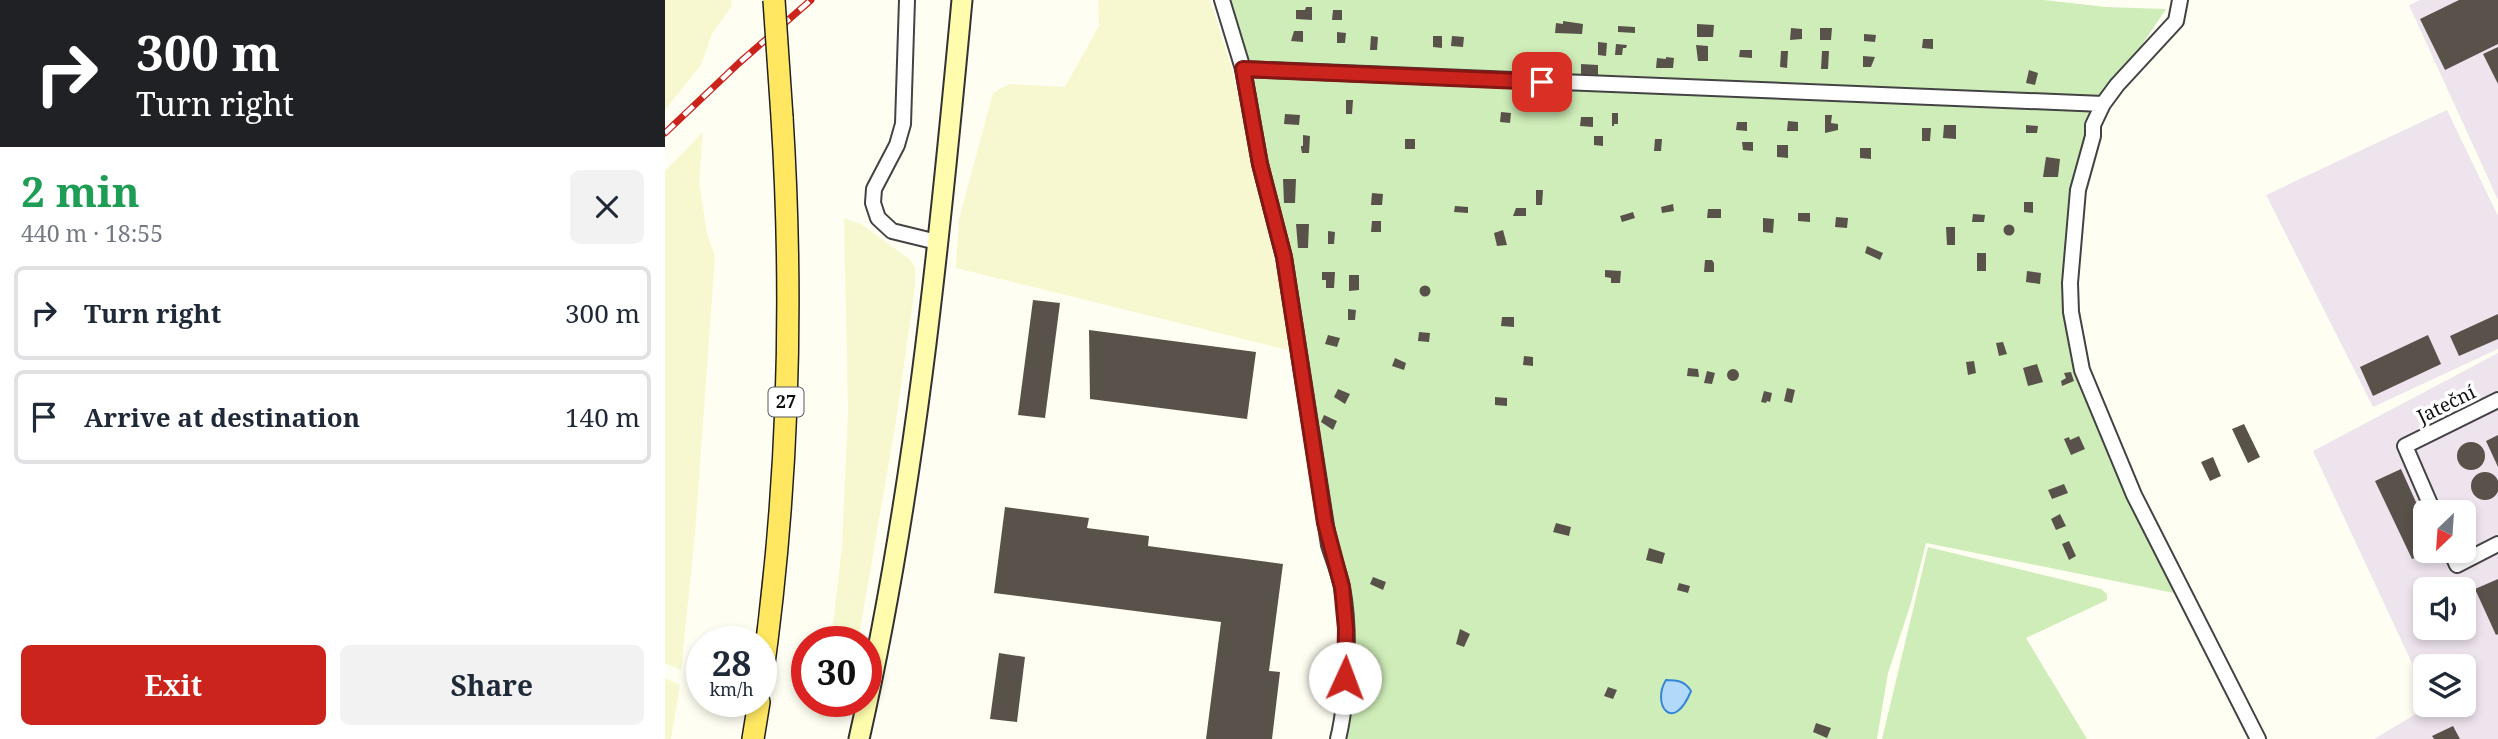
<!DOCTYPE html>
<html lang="en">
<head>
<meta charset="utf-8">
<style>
	:root { --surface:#fff; --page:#f2f2f3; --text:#1f2937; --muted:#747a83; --line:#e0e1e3; --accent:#ca241d }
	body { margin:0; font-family:"Noto Serif",serif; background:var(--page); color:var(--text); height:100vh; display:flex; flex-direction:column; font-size:26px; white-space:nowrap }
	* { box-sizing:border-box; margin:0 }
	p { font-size:23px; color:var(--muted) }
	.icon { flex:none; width:38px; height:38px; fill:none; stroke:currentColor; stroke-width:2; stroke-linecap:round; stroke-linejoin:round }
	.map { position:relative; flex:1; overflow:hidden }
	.sheet { display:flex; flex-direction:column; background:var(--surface); width:665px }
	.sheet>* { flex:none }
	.top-card { background:#202124; color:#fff; overflow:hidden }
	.needle { width:46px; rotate:205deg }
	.buttons { position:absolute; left:1748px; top:500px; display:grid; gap:14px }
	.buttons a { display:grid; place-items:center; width:63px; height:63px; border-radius:10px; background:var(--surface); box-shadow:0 4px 10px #0003; font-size:35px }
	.speed { position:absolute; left:21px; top:626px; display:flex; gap:14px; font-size:35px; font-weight:700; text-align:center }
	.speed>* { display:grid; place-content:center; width:91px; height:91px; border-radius:50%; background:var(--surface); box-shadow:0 4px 10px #0003; line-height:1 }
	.speed small { font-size:18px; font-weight:400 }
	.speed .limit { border:10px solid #d22; background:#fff; color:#111 }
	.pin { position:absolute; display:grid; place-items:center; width:60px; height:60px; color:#fff; margin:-30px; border-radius:14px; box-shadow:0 4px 10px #0006 }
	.me { position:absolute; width:77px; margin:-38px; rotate:2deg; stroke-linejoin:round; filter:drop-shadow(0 0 5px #0008) }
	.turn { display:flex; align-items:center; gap:24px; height:147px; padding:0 21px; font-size:32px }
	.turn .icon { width:91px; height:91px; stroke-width:2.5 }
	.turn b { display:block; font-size:49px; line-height:60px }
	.round { display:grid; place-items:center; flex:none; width:74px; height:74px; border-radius:10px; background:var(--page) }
	.summary { display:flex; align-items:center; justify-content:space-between; height:119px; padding:0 21px }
	h1 { font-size:42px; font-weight:700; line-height:52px; color:#1e9e55 }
	.action { display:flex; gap:14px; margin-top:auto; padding:14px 21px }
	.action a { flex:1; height:80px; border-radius:10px; background:var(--accent); color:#fff; font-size:28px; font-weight:700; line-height:80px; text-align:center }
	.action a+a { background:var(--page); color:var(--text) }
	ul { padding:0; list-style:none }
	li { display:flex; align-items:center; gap:21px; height:94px; margin:0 14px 10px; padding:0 7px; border:4px solid var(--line); border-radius:10px }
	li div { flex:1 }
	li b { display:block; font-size:26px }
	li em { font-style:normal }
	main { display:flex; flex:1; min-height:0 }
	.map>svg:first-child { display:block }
	.industrial { fill:#eee4ee; fill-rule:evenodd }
	.farmland { fill:#f7f8cf }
	.green { fill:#cfedb8 }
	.water { fill:#b3d9fa; stroke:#3487d7; stroke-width:2 }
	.building { fill:#59524b }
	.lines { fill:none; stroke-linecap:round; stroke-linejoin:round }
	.minor-casing { stroke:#434343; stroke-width:18 }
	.secondary-casing { stroke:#323232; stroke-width:23 }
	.primary-casing { stroke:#212121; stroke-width:24 }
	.minor { stroke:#fff; stroke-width:14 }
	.secondary { stroke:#fffdad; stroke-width:19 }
	.primary { stroke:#ffe762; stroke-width:21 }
	.rail-casing { stroke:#ca241d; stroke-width:7 }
	.rail { stroke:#fff; stroke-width:4.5; stroke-dasharray:13; stroke-linecap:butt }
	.primary-bridge-casing { stroke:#212121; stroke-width:24; stroke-linecap:butt }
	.primary-bridge { stroke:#ffe762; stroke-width:21 }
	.route-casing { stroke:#831713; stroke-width:18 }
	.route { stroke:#ca241d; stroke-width:12 }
	.labels { text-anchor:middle; stroke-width:7; stroke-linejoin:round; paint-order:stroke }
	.shield { fill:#fff; stroke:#585858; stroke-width:2 }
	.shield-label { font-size:18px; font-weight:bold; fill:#101010 }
	.street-label { font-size:19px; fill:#101010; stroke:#fff }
</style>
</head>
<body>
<main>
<section class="sheet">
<div class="top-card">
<div class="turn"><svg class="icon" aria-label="right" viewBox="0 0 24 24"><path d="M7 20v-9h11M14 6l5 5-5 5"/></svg><div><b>300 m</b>Turn right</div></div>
</div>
<div class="summary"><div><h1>2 min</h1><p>440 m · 18:55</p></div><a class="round"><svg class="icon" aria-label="close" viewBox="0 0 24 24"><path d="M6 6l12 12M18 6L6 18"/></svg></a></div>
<ul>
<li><svg class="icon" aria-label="right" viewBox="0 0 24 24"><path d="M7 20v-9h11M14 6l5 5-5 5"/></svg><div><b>Turn right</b></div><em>300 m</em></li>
<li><svg class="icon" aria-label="arrive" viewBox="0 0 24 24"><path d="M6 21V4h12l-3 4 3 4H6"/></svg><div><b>Arrive at destination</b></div><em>140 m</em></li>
</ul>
<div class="action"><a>Exit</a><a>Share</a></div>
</section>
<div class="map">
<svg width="1833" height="739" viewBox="0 0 1833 739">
	<rect width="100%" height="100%" fill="#fffef2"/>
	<path class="industrial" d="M1755,0H1833V200L1744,5Z
		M1782,110L1833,216V349L1708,407L1601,195Z
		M1833,353V739H1709L1766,705H1799V667H1760V691L1648,451ZM1760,513H1799V551H1760ZM1760,590H1799V628H1760Z"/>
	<path class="farmland" d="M0,0H66L67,6L47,34L36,65L0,110Z
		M433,0H545L567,69L618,300L623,350L291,268L294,219L328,93L344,84L400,87L434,26Z
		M38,132L34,182L42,233L50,257L30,534L16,670L0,663V171Z
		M179,218L196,224L244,259L250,267V286L231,421L193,642H166L177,546L183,412Z
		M0,678L15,685L6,739H0Z
		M156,702H181L176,711L165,717L154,718Z"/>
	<path class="green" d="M557,0H1379L1441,7L1501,9L1438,103L1413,190L1409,336L1519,595L1261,543L1246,603L1223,673L1212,739H673L682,655L619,257Z
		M1263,547L1436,589L1442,594V600L1361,638L1422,739H1217Z"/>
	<path class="water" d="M1001,680C1012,680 1020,681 1026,691C1008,735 986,704 1001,680Z"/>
	<path class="building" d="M1794,0H1833V44L1780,70L1755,19Z
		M641,7H647V20L631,19V10H640Z
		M668,10H677V20H667Z
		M898,21L918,24L917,34L890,33L891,23L898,24Z
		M1032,24L1049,25L1048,37H1032Z
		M953,26L970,27V33L953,32Z
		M1126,28L1137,29V39L1125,40Z
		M1155,28H1167L1166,40H1155Z
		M629,31H638V42L626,41Z
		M672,32L681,33L680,43H672Z
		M1199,34L1211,35L1210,42L1199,41Z
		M706,36L713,37L712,50H705Z
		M768,36H777V48L768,47Z
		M787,36L799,37L798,47L786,46Z
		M1258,39H1268V49L1257,48Z
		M933,42L942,43L941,56L933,55Z
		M951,44L962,45L961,48H958L957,55H950Z
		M1031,45L1043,46V61H1033Z
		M1833,47V84L1818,54Z
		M1075,50H1087V58L1074,57Z
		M1116,51H1123L1122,68L1115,67Z
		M1157,51H1164L1163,69H1156Z
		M1198,56L1210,57L1206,67H1198Z
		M1001,57L1009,58L1008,68H991L992,58L1001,59Z
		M867,58L877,59L876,69H866Z
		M916,64L933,65V75L916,74Z
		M1364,70L1373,73L1370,85L1361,83Z
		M885,92L895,93V106L884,105Z
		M681,100H688L687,114H681Z
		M836,112L846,113L845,123L835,122Z
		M947,113H953V124H949V126H947Z
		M620,114L635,115L634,125L619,124Z
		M1160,115H1167L1166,123L1173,124V130L1160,133Z
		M916,117H928V127L915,126Z
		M1123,121L1133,122V131H1122Z
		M1072,122H1082V131L1071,130Z
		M1279,125H1291V139L1278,138Z
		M1361,125L1373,126L1372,133H1361Z
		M1257,128H1266L1265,141H1257Z
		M638,135L645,136L644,153H637L636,148V146H638Z
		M929,136H938V146L929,145Z
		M740,139H750V149H740Z
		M990,139H997L996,151H989Z
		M1077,142H1088V151L1078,150Z
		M1112,145H1123V158L1112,157Z
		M1195,148H1206V159L1195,158Z
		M1381,157L1395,159L1393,177H1378Z
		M618,179H631L630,203H619Z
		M871,190H878L877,205H871Z
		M707,193L718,194L717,205H706Z
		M1359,202H1368V213L1359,212Z
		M1008,204L1009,211L997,213L996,207Z
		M790,206L803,207V213L789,212Z
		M851,208H861V216H848Z
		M1043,209H1056V218H1042Z
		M968,212L970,218L957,222L955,216Z
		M1133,213H1145V222L1133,221Z
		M1308,214L1320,215L1319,222H1307Z
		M1171,217L1183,218L1182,228L1170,227Z
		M1098,218L1109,219L1108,233L1098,232Z
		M707,221H716V232H706Z
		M631,224H644L643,248H633Z
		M1338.5 230a5.5 5.5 0 1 1 11 0a5.5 5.5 0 1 1-11 0Z
		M1281,227H1290V245H1282Z
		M838,230L842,245L832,246L829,233Z
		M663,231L670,232L669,244H663Z
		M1202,246L1218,253L1215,260L1200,253Z
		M1312,253H1321V271H1312Z
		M1040,260H1047L1049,263V272H1039Z
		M940,270L956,271L955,283H946V278L940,277Z
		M1362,271L1376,273L1375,284L1361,282Z
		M657,272H670L669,288H661V280H657Z
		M684,275H694V290L684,291Z
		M754.5 291a5.5 5.5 0 1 1 11 0a5.5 5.5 0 1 1-11 0Z
		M368,300L395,303L380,418L353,415Z
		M683,309L691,310L690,320H683Z
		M1833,314V339L1794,356L1785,336Z
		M837,317H849V327L836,326Z
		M424,330L591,352L582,419L425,399Z
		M754,332L765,333L764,342L753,341Z
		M663,335L675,338L672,347L660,344Z
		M1763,335L1776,364L1708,396L1695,367Z
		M1338,342L1342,354L1334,356L1331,343Z
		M859,356L868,357V366L858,365Z
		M730,358L741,363L739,370L727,366Z
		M1309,361L1311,373L1303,375L1301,362Z
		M1372,364L1378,382L1363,386L1358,368Z
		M1023,368L1033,369L1034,377L1022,376Z
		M1062 375a6 6 0 1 1 12 0a6 6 0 1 1-12 0Z
		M1042,371L1050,373L1047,384L1039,383Z
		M1406,372L1409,381L1397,386L1396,381L1401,378L1399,373Z
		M1122,388L1130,390L1127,403L1119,401Z
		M673,389L685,394L680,404L669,397Z
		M1099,391L1107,393L1105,402L1102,401L1101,403L1096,402Z
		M830,397L842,398V406L830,405Z
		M659,415L672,421L668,430L656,422Z
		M1579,424L1595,457L1583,463L1567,429Z
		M1833,435V467L1821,441Z
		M1414,436L1420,449L1406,455L1399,439L1404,437L1405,440Z
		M1792 456a14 14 0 1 1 28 0a14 14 0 1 1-28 0Z
		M1548,457L1556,476L1545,481L1536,462Z
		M1736,469L1760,522V553L1747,559L1710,481Z
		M1806 486a14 14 0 1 1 28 0a14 14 0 1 1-28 0Z
		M1399,484L1403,493L1387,499L1383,490Z
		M340,507L424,518L422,528L484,536L483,546L618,564L604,671L615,672L607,739H541L556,622L329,593Z
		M1395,514L1401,526L1391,530L1386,519Z
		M891,523L906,527L904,536L888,532Z
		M1404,541L1411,556L1404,560L1397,544Z
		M984,548L1000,553L997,564L981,560Z
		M708,577L721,582L718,590L705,584Z
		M1833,579V634L1831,635L1810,589Z
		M1014,583L1025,586L1023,593L1012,590Z
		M795,629L805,634L799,647L791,644Z
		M334,653L360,657L352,722L325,719Z
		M943,687L952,690L948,699L939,696Z
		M1151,723L1166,728L1162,738L1148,732Z
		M1788,726L1795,739H1769L1767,736Z"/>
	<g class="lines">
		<g class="minor-casing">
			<path id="minor" d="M242,0L238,124L232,145L209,189L208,203L213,218L227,231L272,242
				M557,0L578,69L595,164L619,257L664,545C668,558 674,572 677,587C685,628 683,698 673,739
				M1515,0L1511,21L1452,85L1438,104L1428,125V136L1413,190L1405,283L1406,312L1417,370L1469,495L1593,739
				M578,69L1438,104
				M1769,513L1740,446L1833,400
				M1786,551L1792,565L1833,544"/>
		</g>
		<g class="secondary-casing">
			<path id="secondary" d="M194,739C249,496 274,248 297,0"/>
		</g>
		<g class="primary-casing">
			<path id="primary" d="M96,685C123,497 129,307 117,117
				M88,739L94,702"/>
		</g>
		<use href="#minor" class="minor"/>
		<use href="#secondary" class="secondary"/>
		<use href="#primary" class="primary"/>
		<g class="rail-casing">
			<path id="rail" d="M0,133L74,63L146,0"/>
		</g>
		<use href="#rail" class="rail"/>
		<g class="primary-bridge-casing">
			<path id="primary-bridge" d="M109,0L117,117"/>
		</g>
		<use href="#primary-bridge" class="primary-bridge"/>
	</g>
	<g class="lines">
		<g class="route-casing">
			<path id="route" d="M680,678L681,629L677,587L660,523L619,257L595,164L578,69L877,82"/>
		</g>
		<use href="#route" class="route"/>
	</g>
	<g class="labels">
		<rect class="shield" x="103.5" y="387.5" width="35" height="29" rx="5"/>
		<g class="shield-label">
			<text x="121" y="408">27</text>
		</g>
		<g class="street-label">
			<text transform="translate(1781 404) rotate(-26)" y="7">Jateční</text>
		</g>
	</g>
</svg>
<div class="buttons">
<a><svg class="needle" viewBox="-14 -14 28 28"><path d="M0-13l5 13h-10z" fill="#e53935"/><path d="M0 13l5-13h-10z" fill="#747a83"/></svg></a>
<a><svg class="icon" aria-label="sound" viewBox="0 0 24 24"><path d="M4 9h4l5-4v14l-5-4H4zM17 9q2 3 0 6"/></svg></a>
<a><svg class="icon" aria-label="layers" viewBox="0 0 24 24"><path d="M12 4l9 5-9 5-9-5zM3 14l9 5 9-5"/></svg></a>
</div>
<div class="speed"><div>28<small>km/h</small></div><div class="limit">30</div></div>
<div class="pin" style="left:877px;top:82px;background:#d93025"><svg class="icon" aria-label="arrive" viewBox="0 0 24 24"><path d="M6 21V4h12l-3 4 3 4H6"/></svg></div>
<svg class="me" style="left:680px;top:678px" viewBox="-20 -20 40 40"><circle r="19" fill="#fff"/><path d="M0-13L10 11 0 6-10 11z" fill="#ca241d"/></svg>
</div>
</main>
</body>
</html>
